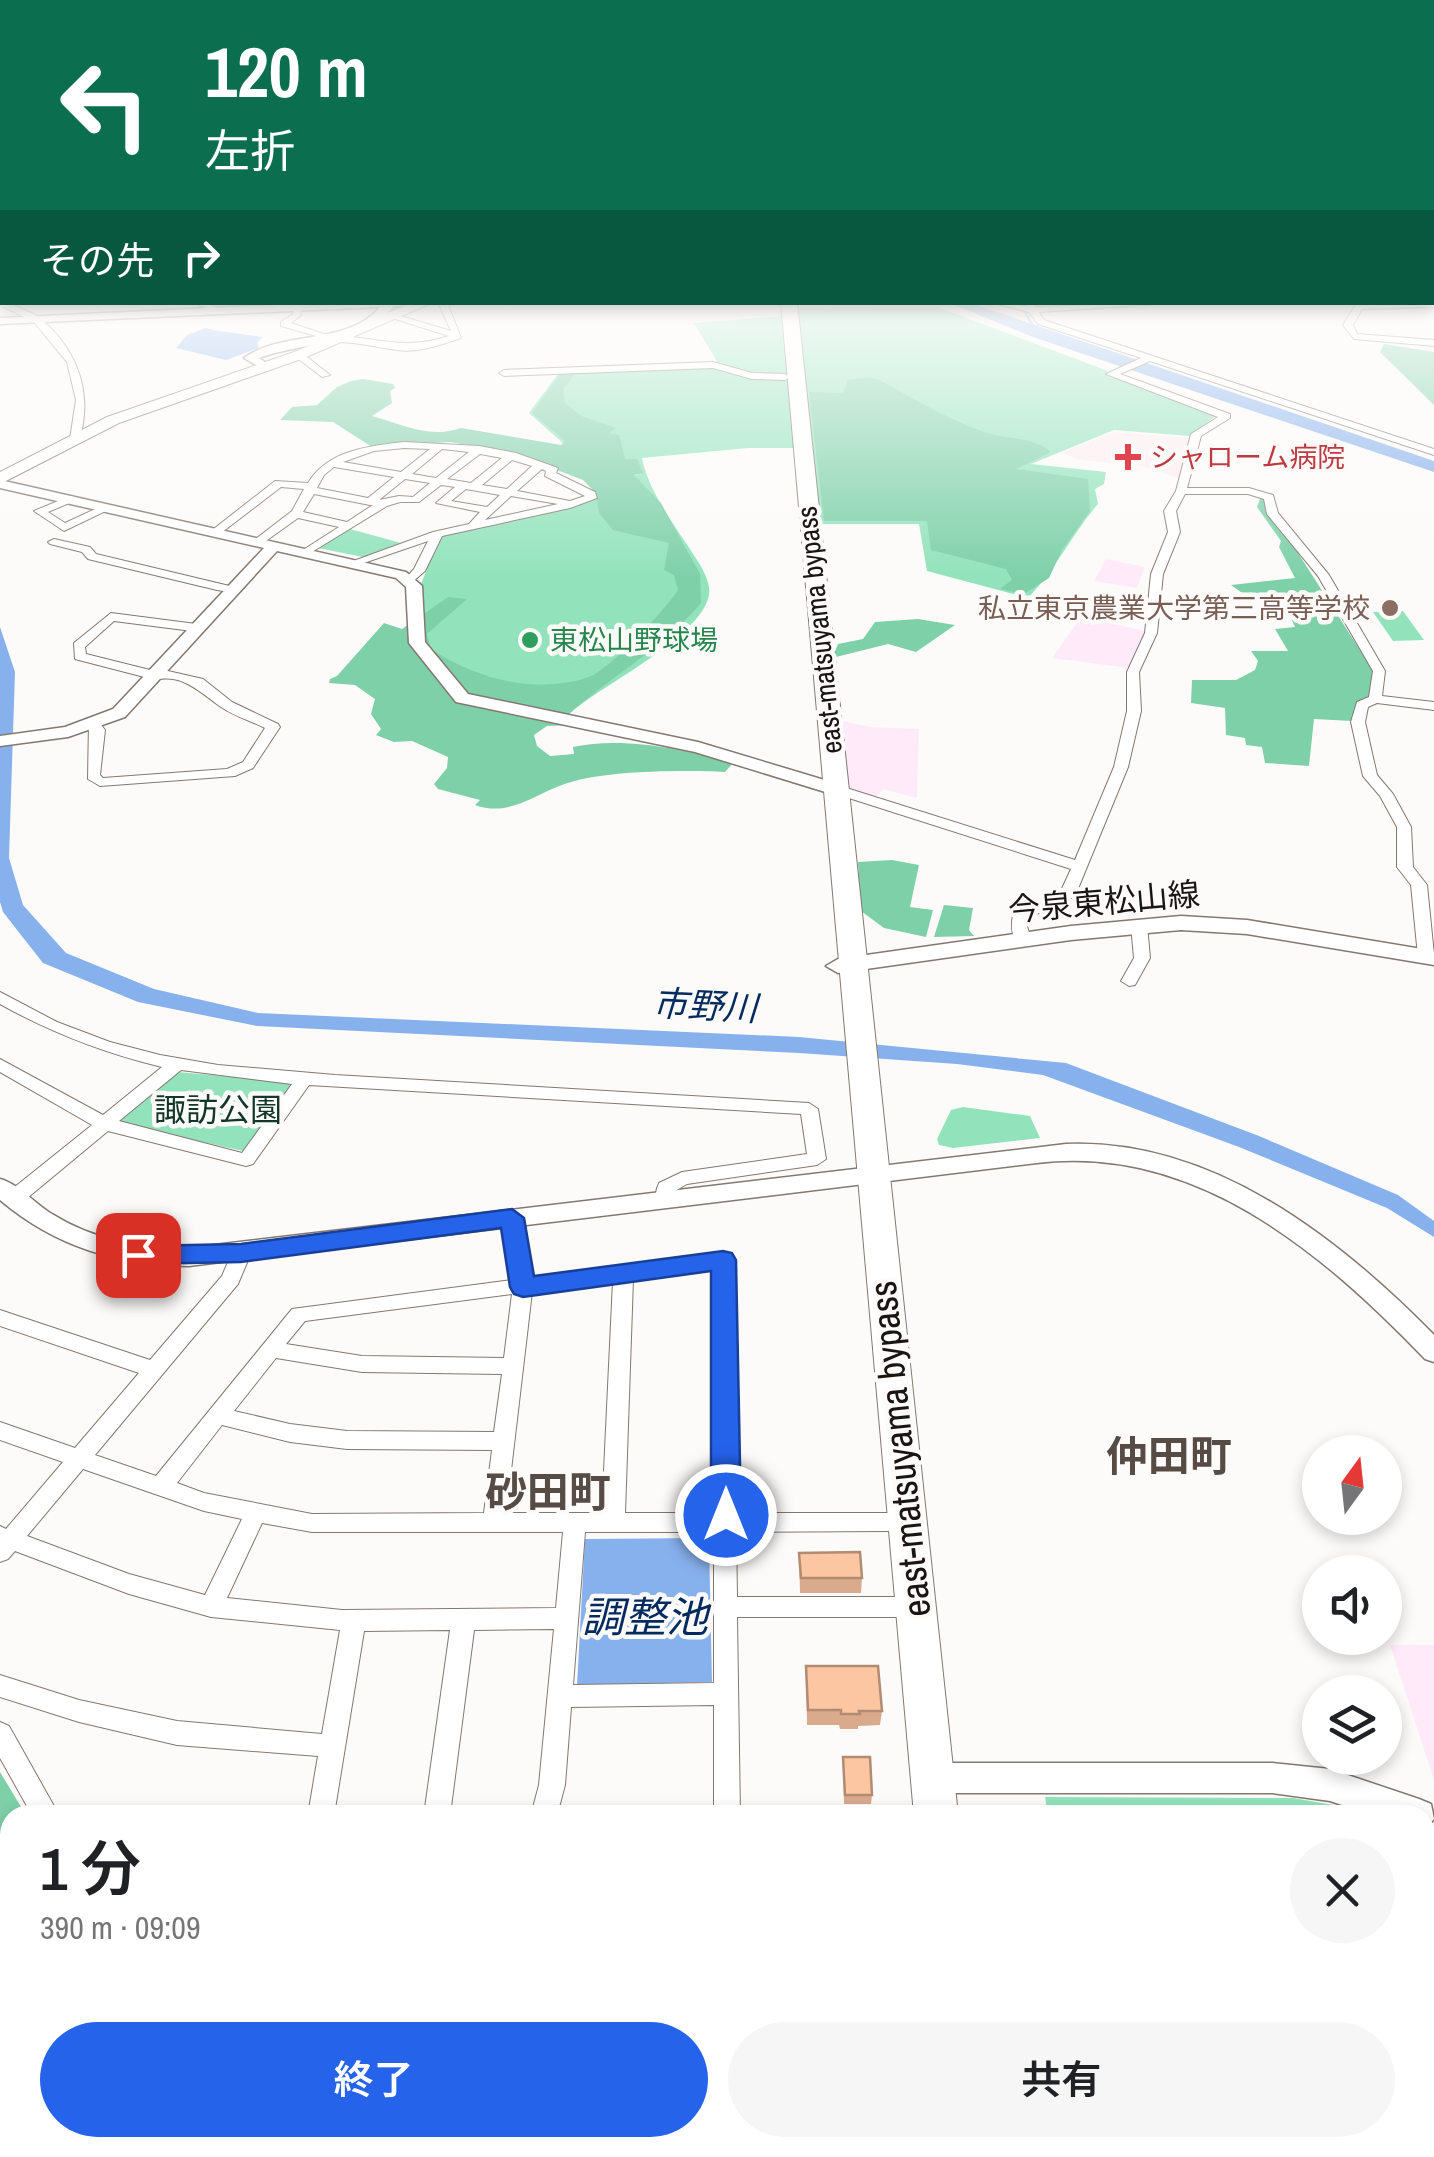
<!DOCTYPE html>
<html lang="ja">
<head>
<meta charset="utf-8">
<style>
	:root { --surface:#fff; --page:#f6f6f6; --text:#202124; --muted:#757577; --accent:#2563eb }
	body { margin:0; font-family:"Archivo Narrow","Noto Sans JP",sans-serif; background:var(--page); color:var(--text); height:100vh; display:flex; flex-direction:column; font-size:38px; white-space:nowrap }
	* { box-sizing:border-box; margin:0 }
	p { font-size:32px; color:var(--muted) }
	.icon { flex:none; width:55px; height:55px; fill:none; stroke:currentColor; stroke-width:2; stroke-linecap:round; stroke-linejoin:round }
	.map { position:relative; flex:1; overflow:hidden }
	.drawer { position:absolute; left:0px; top:1805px; width:1435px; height:352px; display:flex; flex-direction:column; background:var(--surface); border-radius:30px 30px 0 0; box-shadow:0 5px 15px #0003 }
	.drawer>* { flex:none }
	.guide { position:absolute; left:0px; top:0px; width:1435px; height:305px; box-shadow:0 5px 15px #0003; background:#0b6e4f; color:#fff; overflow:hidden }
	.needle { width:65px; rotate:15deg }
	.fabs { position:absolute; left:1302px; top:1435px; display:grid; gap:20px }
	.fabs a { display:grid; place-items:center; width:100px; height:100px; border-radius:50%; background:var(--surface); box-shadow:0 5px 15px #0003; font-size:50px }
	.pin { position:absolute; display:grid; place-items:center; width:85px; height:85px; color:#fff; margin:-42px; border-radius:20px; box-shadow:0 5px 15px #0006 }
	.me { position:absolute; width:110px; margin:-55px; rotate:0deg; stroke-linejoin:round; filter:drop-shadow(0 0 8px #0008) }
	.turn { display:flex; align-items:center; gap:35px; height:210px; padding:0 40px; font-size:45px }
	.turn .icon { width:130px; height:130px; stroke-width:2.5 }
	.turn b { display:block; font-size:70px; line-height:85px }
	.then { display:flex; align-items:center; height:95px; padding:0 40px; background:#0003; gap:20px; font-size:38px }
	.round { display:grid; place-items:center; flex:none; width:105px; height:105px; border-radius:52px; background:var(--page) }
	.overview { display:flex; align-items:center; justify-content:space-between; height:170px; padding:0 40px }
	h1 { font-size:60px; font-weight:600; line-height:75px }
	.button { display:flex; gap:20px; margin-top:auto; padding:20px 40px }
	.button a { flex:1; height:115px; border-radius:60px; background:var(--accent); color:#fff; font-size:40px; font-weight:600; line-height:115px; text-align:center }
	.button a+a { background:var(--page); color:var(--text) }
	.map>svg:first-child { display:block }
	.industrial { fill:#ffeaf9 }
	.medical { fill:#fcedf1 }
	.green { fill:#92e3bc }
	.forest { fill:#7ed0a9 }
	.water { fill:#87b1ed }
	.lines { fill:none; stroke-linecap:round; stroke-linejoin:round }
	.stream { stroke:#87b1ed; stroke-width:2.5 }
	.river { fill:#87b1ed; fill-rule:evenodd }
	.minor-casing { stroke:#847870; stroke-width:2 }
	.tertiary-casing { stroke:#847870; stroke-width:3 }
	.secondary-casing { stroke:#847870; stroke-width:3 }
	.primary-casing { stroke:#847870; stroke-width:2 }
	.trunk-casing { stroke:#847870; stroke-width:2 }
	.minor { fill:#fff; fill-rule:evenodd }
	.tertiary { fill:#fff; fill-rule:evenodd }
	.secondary { fill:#fff; fill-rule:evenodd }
	.primary { fill:#fff; fill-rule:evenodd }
	.trunk { fill:#fff; fill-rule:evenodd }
	.wall { fill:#daaa8c }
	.building { fill:#fdc6a3; stroke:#b18b72; stroke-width:2.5 }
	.route { fill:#2563eb; stroke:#184099; stroke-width:2.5 }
	.health-dot { fill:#e0444e; stroke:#fdfbf9; stroke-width:4 }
	.education-dot { fill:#8d6e63; stroke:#fdfbf9; stroke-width:4 }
	.leisure-dot { fill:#2e9e5b; stroke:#fdfbf9; stroke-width:4 }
	.labels { text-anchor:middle; stroke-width:9; stroke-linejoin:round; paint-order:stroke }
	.far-health-label { font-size:28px; fill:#be3a42; stroke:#fdfbf9; text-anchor:start }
	.far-education-label { font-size:28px; fill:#785e54; stroke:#fdfbf9; text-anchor:end }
	.far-street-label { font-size:28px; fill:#1a1512; stroke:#fdfbf9 }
	.far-leisure-label { font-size:28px; fill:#27864d; stroke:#fdfbf9; text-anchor:start }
	.street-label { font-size:32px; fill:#1a1512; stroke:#fdfbf9 }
	.park-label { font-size:32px; fill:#123627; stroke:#fdfbf9 }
	.water-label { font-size:35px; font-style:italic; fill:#042b60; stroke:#fdfbf9 }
	.near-street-label { font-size:38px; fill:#1a1512; stroke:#fdfbf9 }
	.near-neighbourhood-label { font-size:42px; font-weight:bold; fill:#574c45; stroke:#fdfbf9 }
	.near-water-label { font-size:42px; font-style:italic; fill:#042b60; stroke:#fdfbf9 }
</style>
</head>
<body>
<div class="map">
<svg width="1434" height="2157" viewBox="0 0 1434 2157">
	<rect width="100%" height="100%" fill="#fdfbf9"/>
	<path class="industrial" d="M1106,559L1145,567L1137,588L1094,581Z
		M1081,617L1146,631L1129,668L1052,658Z
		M838,720L871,727L919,729L917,798L883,789L875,798L847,787Z
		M1390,1645H1434V1780Z
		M1425,1857L1434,1861V2157H1408L1390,2148H1425Z"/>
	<path class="medical" d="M1114,432L1190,438L1180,479L1142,466L1081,460L1061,453Z"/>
	<path class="green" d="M937,307L1108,371L1110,377L1220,413L1189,436L1114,430L1031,464L1106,472L1104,484L1095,489L1098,504C1072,534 1056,569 1028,598L927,571L919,524H818L809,448H748L642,458C649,494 677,528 697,560C703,569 711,584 709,595C701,638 601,685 569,714L482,700L426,649L420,587L440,534L592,499L587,491L639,474L565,445L529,413L558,374L719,365L694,323L796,315L795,308Z
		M350,529L401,543L363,557L318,548Z
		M1403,611L1424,640L1393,641L1373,612Z
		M177,1072L293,1082L243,1151L118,1123Z
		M963,1107L1030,1116L1040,1138L953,1148L939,1145L937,1139L951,1110Z
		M1045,1797L1293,1798L1333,1805L1334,1815H1048Z"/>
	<path class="forest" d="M1384,344L1434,352V405L1380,352Z
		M575,374L563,389L565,403L581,416L616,428L609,433L619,435L625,459H637L643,473L634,475L661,503L700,574L701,603C663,648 613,675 569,714L570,725L547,726L534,735L537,746L550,756L574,754L573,747C622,736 685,749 733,763L725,772C684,770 601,770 562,785C532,796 508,817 475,805L480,800L438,789L434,784L447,768L448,757L412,741L394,742L376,735L381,729L371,714L375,699L355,685L329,683L330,679L337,676L384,623L402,629L448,597L467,599L427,634L431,649C477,679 535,695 589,677C608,671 666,609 678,590L674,575L664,570L669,543L613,530L599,513L596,493L583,480L510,452L450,442L372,447L333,422L280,420L292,407L317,405L337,387L351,381L363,379L393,384L395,388L390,391L392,403L372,416C402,424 429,439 461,428L561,445L565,441L532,413L560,375Z
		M848,380C857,379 870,376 879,380C911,397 947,419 984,432C1007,440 1033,436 1051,452L1016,469L1088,479L1090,511L1062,550L1049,578L1024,594L1000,589L1012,580L1006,569L931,550L927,521H824L809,392L843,393Z
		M1232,492L1262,495L1265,499V510L1291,542L1374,672L1372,695L1356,704L1352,721L1314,719L1309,766L1265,763L1262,747L1246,745L1245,738L1226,735L1225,708L1191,703L1192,680H1236L1255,670L1258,661L1251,651H1288L1275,629L1295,627L1286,607L1252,600L1231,585L1295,578L1279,547L1281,541L1257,507L1260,499L1254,494Z
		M918,619L955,625L916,652L888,644L832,658L838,644L863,639L875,622Z
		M892,860L919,865L910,907L933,910L926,937L884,928L861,911L858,862Z
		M944,905L973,908L969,930L974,936L934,937Z
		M0,1772L26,1815H10V1947L6,1951L0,1947Z"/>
	<path class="water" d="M206,328L213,330L263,337L257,343L259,348L226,360L176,348L187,335Z
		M0,627L15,672L9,858L23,905L66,953L154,989L258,1013L799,1037L1066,1063L1259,1136L1398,1195L1434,1221V1237L1387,1208L1239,1147L1043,1075L957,1064L799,1053L257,1026L138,1002L43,963L3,912L0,902Z
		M702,1538L709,1543L712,1682L577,1685L585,1539Z"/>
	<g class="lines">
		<path class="stream" d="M1024,302V311L1038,334"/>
		<path class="river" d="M947,302H968L1434,461V472L1033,337Z"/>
		<g class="minor-casing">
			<path id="minor" d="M1432,288H1434V294H1432Z
				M0,299C10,305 30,310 41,319C79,352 93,394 79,441L70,439L76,400L67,362L34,322L0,305Z
				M1434,301V307L1362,309L1353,325L1357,334L1434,340V346L1354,339L1343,325L1356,304Z
				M194,302H206L224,312L217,314Z
				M438,302H447L461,338C441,345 418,353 397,350C376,347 362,343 340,342L335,339L340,336C383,339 406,350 449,336L389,317L394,314L451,331Z
				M989,302L1026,306L1027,302H1036L1035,307L1189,302L1039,312L1044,320L1434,449V455L1150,361L1120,374L1230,414V418L1201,436L1187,488H1249L1273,495L1278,513L1329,575L1385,671L1382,696L1434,702V710L1377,703L1368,707L1365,722L1377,775L1393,794L1411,827L1413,867L1427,885L1434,955L1432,959H1420L1418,956L1411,885L1397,867V827L1380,796L1363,776L1351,722L1357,702L1369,697L1373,671L1318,576L1267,514L1264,499L1248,494H1185L1176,511L1180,532L1163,574L1157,633L1139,672L1141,711L1128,767L1075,896L1028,918L1027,926L1031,940L1029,943H1017C1011,934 1011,925 1013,915L1060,893L1071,869L830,792L828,789L835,785L840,786L1075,860L1114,767L1127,711V672L1145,633L1151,574L1168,532L1164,511L1176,491L1191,434L1218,417L1106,374L1141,358L1038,324L1029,312Z
				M294,307H300L301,315L291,323L330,336V340L281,326V322L293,314Z
				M296,353H302L330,375L322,377L296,357Z
				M713,362L752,373L785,374L790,377L785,380L752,379L713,368L504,376L499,373L504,370Z
				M404,442L479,446L516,453L558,468L556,473L595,492L597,498L570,508L442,536L425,571L410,584L404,580L414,569L428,541L358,565L348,563L433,532L469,524L480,512L436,503L455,487L441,485L419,502H400L387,506L307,555L303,554V550L339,527L298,518L263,543L253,541L292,511L304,489L281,487L221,533L211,531L275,481L308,483C328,450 369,446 404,442ZM404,448L430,449L401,472L343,462L374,451ZM442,449L469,452L436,478L412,474ZM480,454L502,458L471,483L447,479ZM512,460L532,466L507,489L482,485ZM334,467L394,477L368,498L317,488L324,475ZM542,469L546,471L545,476L585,496L570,501L517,491ZM405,479L430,483L413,497L399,496L379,500ZM466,489L500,495L487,507L451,501ZM314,494L370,505H373L347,522L303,512ZM511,496L558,504L485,520Z
				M70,496L74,497V501L48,512L65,523L104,505L114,507L64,531L34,511Z
				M54,539L90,547L96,554L242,589L236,593L217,590L88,559L82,552L50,544L48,542Z
				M111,613L204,625L206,628L200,632L114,621L85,647L86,654L154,671L159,669L203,679L232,702L278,724L280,727L253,768L235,776L100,786L88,779L89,722H99L105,730L100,775L103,778L227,769L243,762L265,728C251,721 234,716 221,707C201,693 182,673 156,680L75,659L74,643Z
				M1139,920L1147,925L1150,958L1135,985L1129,986L1121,981L1134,958L1131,925Z
				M0,992L57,1022L110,1042L160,1055L218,1065L335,1075L809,1103L818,1109L826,1159L817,1165L687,1184L675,1191L671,1204H657L655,1199L657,1188L659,1183L682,1172L807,1154L801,1114L309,1085L253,1164L246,1166L108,1131L20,1204H6L4,1199L6,1194L92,1125L0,1072V1059L103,1115L162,1067C104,1053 52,1033 0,1004ZM181,1070L292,1084L242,1153L119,1121Z
				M512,1210L519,1212L522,1217L531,1277L723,1253L730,1255L733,1260L736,1513H888L896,1515L899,1522L896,1529L888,1531L736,1532L737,1597H896L904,1600L908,1607L904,1614L896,1617H737L740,1815H714V1705L571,1707L565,1785L557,1815H531L539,1785L554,1629L474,1630L450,1815H424L450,1630L364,1631L334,1815H308L318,1756L177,1745L79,1722L0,1697V1675L79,1700L177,1721L322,1734L340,1630L211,1617L129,1594L15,1551L8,1559L0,1562V1526L6,1529L63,1462L0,1440V1422L75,1448L139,1373L0,1326V1310L150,1360L222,1276L234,1248H248L251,1253L238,1284L95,1455L156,1476L292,1309L512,1280L502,1217L505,1212ZM713,1268L714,1513H625L633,1279ZM613,1281L602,1513H506L532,1292ZM512,1294L504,1358L362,1356L286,1344L305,1321ZM276,1358L362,1372L502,1374L494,1432L347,1431L290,1424L234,1411ZM222,1425L290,1442L347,1449L492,1450L484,1513L312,1514L204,1493L177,1483ZM83,1469L204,1511L242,1519L205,1595L129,1574L27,1536ZM262,1523L312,1532H563L556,1608L342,1610L227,1598ZM585,1532H714V1683L573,1685Z
				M0,1722L9,1726L59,1815H32L0,1758Z
				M426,2148H456L453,2157H423Z
				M813,2148H846L850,2157H817Z"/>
		</g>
		<g class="tertiary-casing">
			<path id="tertiary" d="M336,302H429L393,307C365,342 309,343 268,355L259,358L272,367L266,371L244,358C282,330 348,346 380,307L0,324V318Z
				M0,480L406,572L422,586L425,642L468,694L698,742L841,785L844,789L835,795L695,752L456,702L409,643L406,587L396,578L277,551L125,717L68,737L0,746V736L65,727L113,709L264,548L0,488Z
				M1066,1144C1211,1138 1338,1237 1434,1335V1362L1425,1359C1322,1252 1195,1144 1037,1163L189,1266C117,1265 56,1247 0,1200V1179C19,1184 35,1204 52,1214C95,1241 140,1247 189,1248Z
				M933,1763H1272L1330,1769L1419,1799L1431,1804L1434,1819L1425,1829V1815H1372L1330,1801L1272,1793H933L922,1789L917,1778L922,1767Z"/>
		</g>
		<g class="secondary-casing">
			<path id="secondary" d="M1181,916L1247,920L1434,951V965L1247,934L1181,930L1071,940L838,973L826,966L838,959L1071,926Z"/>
		</g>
		<g class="primary-casing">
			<path id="primary" d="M414,302H434L304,358L119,423L0,484V472L107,417L294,352Z"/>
		</g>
		<g class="trunk-casing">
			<path id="trunk" d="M781,302H797L958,1815H914Z
				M919,2148H992L993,2157H920Z"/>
		</g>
		<use href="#minor" class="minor"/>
		<use href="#tertiary" class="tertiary"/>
		<use href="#secondary" class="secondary"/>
		<use href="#primary" class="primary"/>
		<use href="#trunk" class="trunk"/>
	</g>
	<path class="wall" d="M799,1553L862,1578L861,1593H800Z
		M806,1666L882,1711L880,1725L858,1726V1729H840L839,1725H807Z
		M843,1757L872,1795L871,1804H844Z"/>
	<path class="building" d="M860,1552L862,1578H801L799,1553Z
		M806,1666H878L882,1711H859L860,1714H841V1710H808Z
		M843,1757H870L872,1795H845Z"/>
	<linearGradient id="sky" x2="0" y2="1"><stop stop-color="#81b3ea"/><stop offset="0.48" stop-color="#fefdfc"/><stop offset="1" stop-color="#fefdfc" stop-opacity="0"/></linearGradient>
	<rect width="1434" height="578" fill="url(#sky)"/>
	<path class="route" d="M512,1209L524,1218L534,1276L723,1251L732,1253L736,1260L741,1515L736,1524L726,1527L716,1524L711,1515V1271L523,1297L514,1294L510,1287L501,1228L241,1262L138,1264L129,1262L125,1255L129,1249L138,1246L241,1244Z"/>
	<path class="health-dot" d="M1123 442h10v10h10v10h-10v10h-10v-10h-10v-10h10z"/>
	<circle class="education-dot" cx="1390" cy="608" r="10"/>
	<circle class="leisure-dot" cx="530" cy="640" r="10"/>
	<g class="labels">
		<g class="far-health-label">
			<text x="1150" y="467">シャローム病院</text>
		</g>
		<g class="far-education-label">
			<text x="1370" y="618">私立東京農業大学第三高等学校</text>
		</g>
		<g class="far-street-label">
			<text transform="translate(819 630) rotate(-96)" y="10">east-matsuyama bypass</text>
		</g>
		<g class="far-leisure-label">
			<text x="550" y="650">東松山野球場</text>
		</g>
		<g class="street-label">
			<text transform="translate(1104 902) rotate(-5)" y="11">今泉東松山線</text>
		</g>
		<g class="park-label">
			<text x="218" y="1121">諏訪公園</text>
		</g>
		<g class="water-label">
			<text transform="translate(705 1006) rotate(3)" y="12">市野川</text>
		</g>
		<g class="near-street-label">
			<text transform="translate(900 1449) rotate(-96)" y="13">east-matsuyama bypass</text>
		</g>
		<g class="near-neighbourhood-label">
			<text x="1169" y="1471">仲田町</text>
			<text x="548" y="1507">砂田町</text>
		</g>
		<g class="near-water-label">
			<text x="645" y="1632">調整池</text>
		</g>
	</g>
</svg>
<div class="fabs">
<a><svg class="needle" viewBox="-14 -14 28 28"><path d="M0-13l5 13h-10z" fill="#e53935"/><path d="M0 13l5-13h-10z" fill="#757577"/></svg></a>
<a><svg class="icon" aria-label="sound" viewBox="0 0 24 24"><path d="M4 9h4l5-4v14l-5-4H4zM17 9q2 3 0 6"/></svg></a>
<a><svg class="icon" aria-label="layers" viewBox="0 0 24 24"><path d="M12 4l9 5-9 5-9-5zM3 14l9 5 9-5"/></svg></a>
</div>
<div class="pin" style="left:138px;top:1255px;background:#d93025"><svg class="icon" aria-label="arrive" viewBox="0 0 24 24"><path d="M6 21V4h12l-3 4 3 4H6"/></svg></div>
<svg class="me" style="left:726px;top:1515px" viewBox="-20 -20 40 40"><circle r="17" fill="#2563eb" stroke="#fff" stroke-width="3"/><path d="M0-11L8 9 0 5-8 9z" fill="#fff"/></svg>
<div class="guide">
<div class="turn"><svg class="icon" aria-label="left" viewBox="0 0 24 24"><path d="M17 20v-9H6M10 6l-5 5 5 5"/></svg><div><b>120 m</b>左折</div></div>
<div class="then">その先<svg class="icon" aria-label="right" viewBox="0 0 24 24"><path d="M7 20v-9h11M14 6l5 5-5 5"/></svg></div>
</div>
<section class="drawer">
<div class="overview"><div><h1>1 分</h1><p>390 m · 09:09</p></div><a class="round"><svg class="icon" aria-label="close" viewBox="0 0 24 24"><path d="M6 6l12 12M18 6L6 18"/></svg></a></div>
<div class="button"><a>終了</a><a>共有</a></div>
</section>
</div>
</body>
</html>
